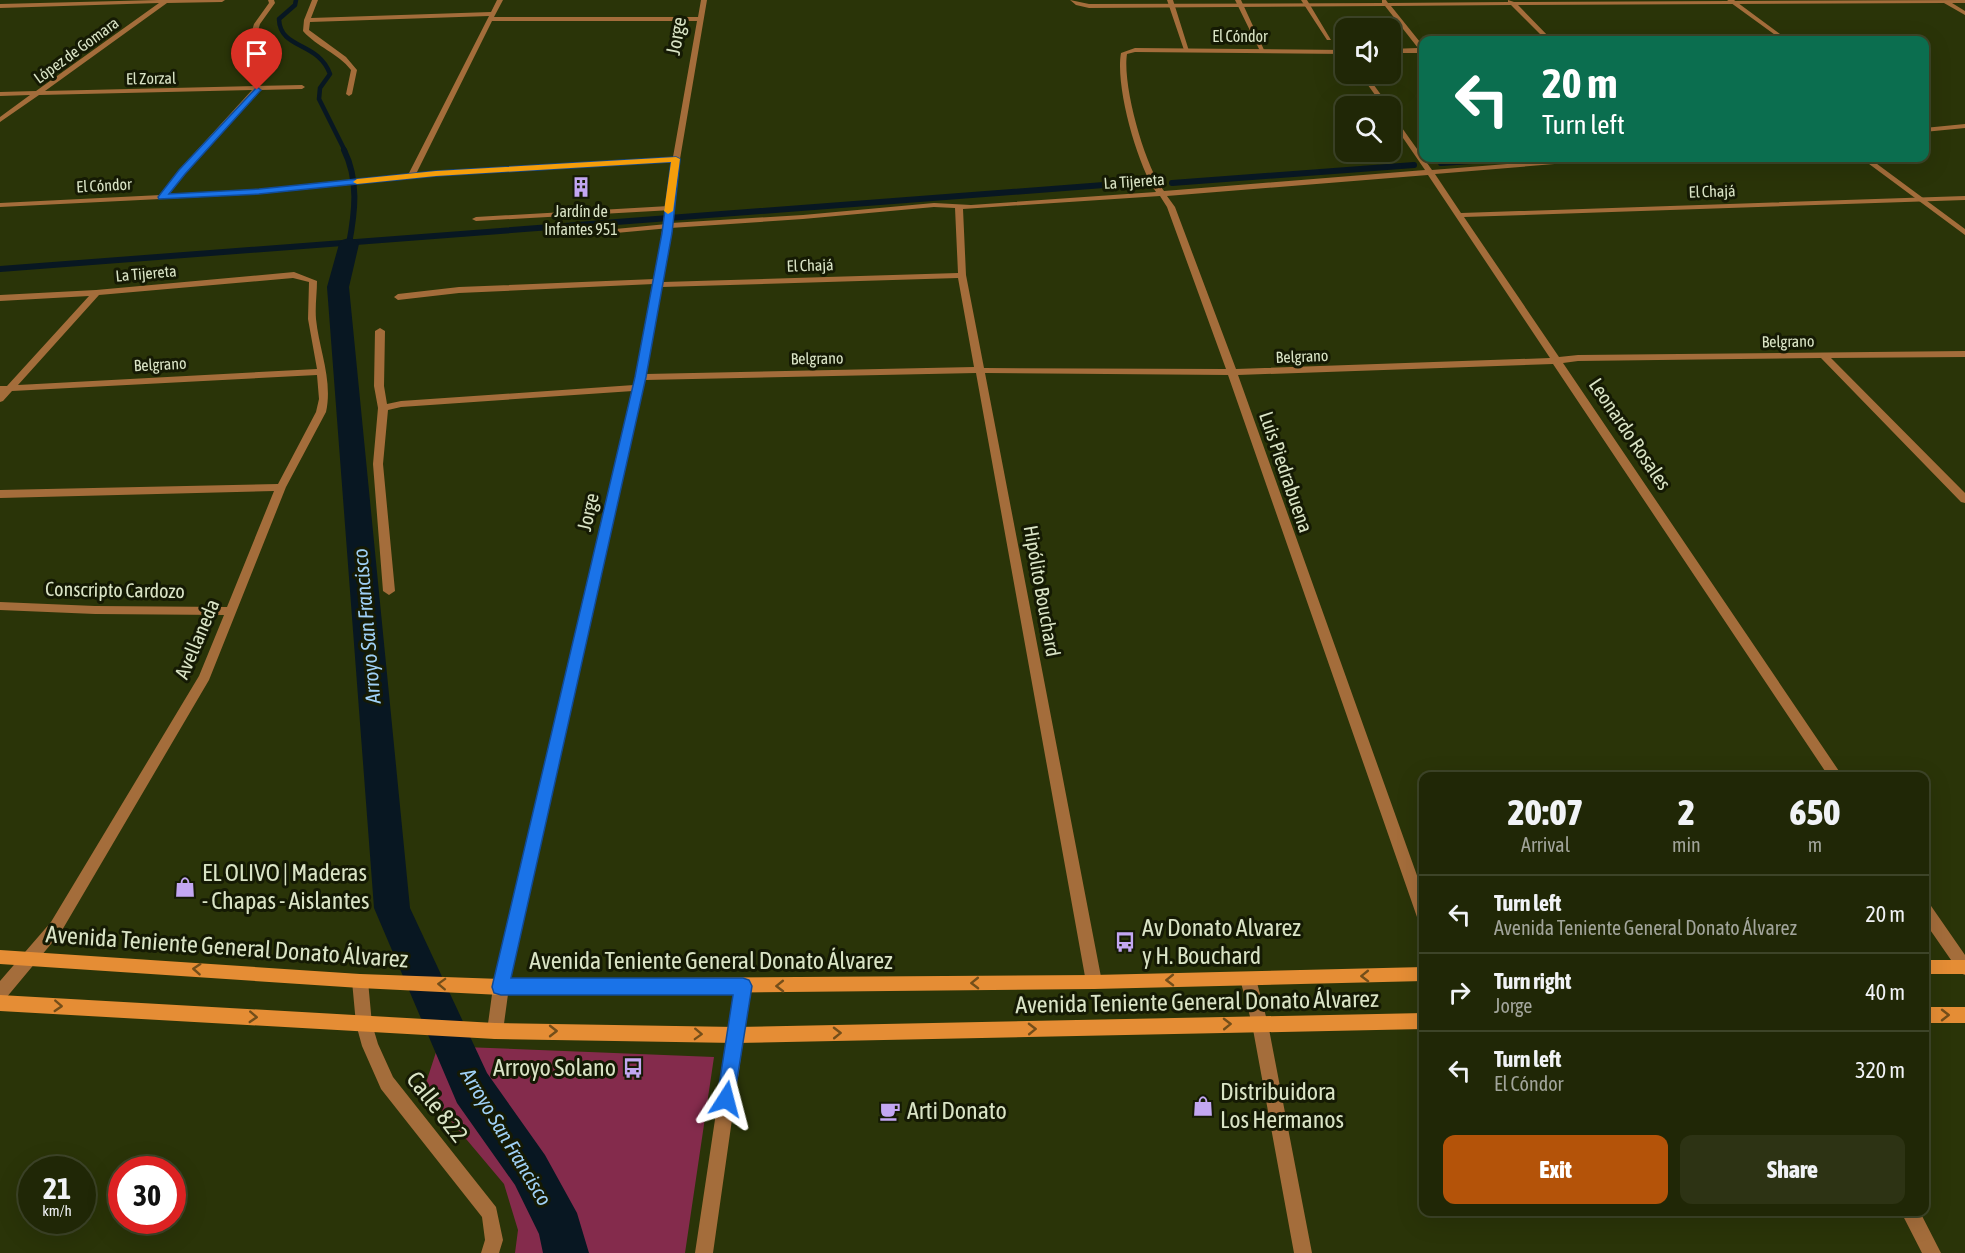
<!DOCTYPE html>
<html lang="en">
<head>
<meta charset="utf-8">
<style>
	:root { --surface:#202706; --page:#2d3314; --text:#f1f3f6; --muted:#a2a59b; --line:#3d4428; --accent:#b45309 }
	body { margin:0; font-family:"Asap Condensed",sans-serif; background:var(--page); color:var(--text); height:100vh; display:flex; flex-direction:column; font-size:22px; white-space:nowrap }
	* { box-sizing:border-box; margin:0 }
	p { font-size:20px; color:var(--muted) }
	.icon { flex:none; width:33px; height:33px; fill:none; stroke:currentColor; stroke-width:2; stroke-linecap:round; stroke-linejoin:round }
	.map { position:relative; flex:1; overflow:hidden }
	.details { position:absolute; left:1419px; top:772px; width:510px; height:444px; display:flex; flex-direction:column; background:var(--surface); border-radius:12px; box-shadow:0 6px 24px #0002,0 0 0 2px var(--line) }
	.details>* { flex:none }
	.top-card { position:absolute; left:1419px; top:36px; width:510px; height:126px; border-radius:12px; box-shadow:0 6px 24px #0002,0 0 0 2px var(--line); background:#0b6e4f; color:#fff; overflow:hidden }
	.buttons { position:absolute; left:1335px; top:18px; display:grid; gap:12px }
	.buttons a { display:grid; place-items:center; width:66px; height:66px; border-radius:12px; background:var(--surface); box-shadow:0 6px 24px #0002,0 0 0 2px var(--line); font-size:30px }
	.speed { position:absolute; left:18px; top:1156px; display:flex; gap:12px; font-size:30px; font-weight:700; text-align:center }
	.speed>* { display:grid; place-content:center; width:78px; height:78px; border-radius:50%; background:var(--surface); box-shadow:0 6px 24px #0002,0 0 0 2px var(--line); line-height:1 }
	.speed small { font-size:15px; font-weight:400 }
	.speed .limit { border:9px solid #d22; background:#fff; color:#111 }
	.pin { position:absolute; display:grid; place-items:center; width:51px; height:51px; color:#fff; margin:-62px -26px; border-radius:50% 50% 50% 0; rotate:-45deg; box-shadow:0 0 6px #0007 }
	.pin .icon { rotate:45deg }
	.me { position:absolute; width:66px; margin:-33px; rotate:9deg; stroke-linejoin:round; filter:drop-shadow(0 0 4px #0008) }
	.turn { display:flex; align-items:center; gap:21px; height:126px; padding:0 24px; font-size:27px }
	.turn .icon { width:78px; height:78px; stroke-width:2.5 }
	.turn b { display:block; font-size:42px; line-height:51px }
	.eta { display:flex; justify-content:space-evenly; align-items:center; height:102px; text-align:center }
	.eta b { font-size:36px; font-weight:800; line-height:42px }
	.primary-button { display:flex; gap:12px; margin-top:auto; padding:12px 24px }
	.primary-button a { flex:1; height:69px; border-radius:12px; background:var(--accent); color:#fff; font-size:24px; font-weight:800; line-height:69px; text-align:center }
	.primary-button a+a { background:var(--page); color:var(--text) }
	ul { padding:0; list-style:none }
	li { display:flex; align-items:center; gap:18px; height:78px; padding:0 24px; border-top:2px solid var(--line) }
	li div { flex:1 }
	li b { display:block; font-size:22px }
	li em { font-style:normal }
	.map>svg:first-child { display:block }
	.green { fill:#842b4c }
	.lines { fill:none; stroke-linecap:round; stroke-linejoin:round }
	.stream-far1 { stroke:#081722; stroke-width:4.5 }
	.stream { stroke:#081722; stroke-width:6 }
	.canal { fill:#081722; fill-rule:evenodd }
	.service { fill:#a46d3b; fill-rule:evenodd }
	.minor { fill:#a46d3b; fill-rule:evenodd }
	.tertiary { fill:#a46d3b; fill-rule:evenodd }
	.secondary { fill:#e58d35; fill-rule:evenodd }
	.oneway { stroke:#734e1a }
	.route { fill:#1a73e8; stroke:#114b97; stroke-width:1.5 }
	.slow { fill:#f59e0b }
	.labels { text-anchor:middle; stroke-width:6; stroke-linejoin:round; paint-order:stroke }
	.far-street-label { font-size:16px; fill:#dae4c6; stroke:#151a04 }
	.far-poi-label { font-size:16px; fill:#dae4c6; stroke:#151a04 }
	.street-label { font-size:20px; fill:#dae4c6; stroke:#151a04 }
	.water-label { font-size:21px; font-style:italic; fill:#a0d1f6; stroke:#151a04 }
	.near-poi-label { font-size:24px; fill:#dae4c6; stroke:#151a04; text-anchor:start }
	.near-street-label { font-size:24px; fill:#dae4c6; stroke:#151a04 }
</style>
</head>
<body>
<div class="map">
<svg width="1965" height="1253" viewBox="0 0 1965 1253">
	<rect width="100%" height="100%" fill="#2a3408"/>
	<path class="green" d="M438,1046L714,1057L685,1253H515L518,1230L504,1184L424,1089Z"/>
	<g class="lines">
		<path class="stream-far1" d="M296,0L295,5L279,19C280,50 318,41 330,74L320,88L319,99L345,151"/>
		<path class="stream" d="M344,150C359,180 355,212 349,244
			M1441,163L1519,158
			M1172,183L1414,165
			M0,269L1130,183"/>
		<path class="canal" d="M349,238L356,240L359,244L349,287L410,908L487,1073L545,1155L577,1213L589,1253H543L539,1234L515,1185L457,1103L374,908L327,287L339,244L342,240Z"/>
		<path class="service" d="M1167,0H1173L1189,51L1184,50Z
			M1235,0H1241L1265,52L1260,51Z
			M1301,0H1307L1331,40H1327Z
			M1965,124V128L1924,132V128Z
			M669,206H672V210L476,221L472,219L476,217Z
			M667,224H670V228L605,234L601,232L605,230Z"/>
		<path class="minor" d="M158,0H225L222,2L167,3L45,91L302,85L305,87L302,89L260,90L185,174L169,194L259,190L408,175L489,16L310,22L309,30L346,57L357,70L352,94L349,96L346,94L351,70C338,53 317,47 303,31L304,20L312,0H318L311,18L491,12L497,0H503L494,17H698L701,0H707L680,159L671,223L803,215L934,203L971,205L1156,192C1137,164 1115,86 1121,53L1135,48L1346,50V54L1135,52L1127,54C1122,85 1145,167 1164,191L1425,170L1390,119V111L1432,170L1582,158H1607L1603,160L1435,174L1461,213L1965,196V200L1464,217L1559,357L1578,355L1965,351V357L1831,358L1965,493V503L1961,502L1821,358L1578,361L1563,363L1843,777H1829L1553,364L1238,375L1424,895V924L1419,922L1417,917L1228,375L985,373L1102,982L1099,987L1094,989L1089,987L1086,982L976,373L645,380L509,987L503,1031L501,1037L495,1039L489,1037L487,1031L493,987L633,391L401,407L388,410L383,464L395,591L389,595L383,591L373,464L378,408L374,386L375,331L380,328L385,331L384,386L387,404L401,401L634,385L654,284L459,293L398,300L394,297L398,294L459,287L655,279L672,161L436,176L259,194L0,207V203L161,195L179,170L252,90L39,95L0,122V117L30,95L0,96V92L36,91L159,3L0,8V4ZM492,21H697L673,157L416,174ZM1428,175L1550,358L1236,369L1175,207L1167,196ZM1160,196L1167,207L1226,369L984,368L966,275L963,209ZM934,207L955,208L958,273L663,282L670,228L803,219ZM958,278L974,367L646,374L662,287Z
			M268,0H274L275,3L260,24L257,34L276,50V52L274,53L251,34L254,24L269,3Z
			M1070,0L1089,4L1382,3V0H1386L1388,3L1508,2V0L1514,2L1965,0V3H1952L1965,11V15L1944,3L1518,5L1552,40H1546L1511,5L1391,6L1424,47V53H1390V49L1418,48L1385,6L1089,8L1076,5Z
			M1360,74H1366L1389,106H1383Z
			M294,272L317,281C317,293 315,306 316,319C319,350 333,380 326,412L286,487L209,680L61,932L6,998L0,1001V981L51,922L199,676L224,615L95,614L0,610V602L95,606L227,607L274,491L0,498V490L278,484L316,412L319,399L317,375L12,391L3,401L0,402V386H7L89,296L0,301V295L96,290ZM293,278L309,282L308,319L317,369L18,385L99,295Z
			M1924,901L1929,903L1965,955V975L1960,973L1924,921Z
			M1248,972L1253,974L1256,979L1268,1024L1312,1253H1294L1252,1024L1240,979L1243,974Z
			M360,974L365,976L368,981L372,1024L378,1044L393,1077L496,1207L503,1240L499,1253H481L485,1240L482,1217L381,1089L362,1046L356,1024L352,981L355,976Z
			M743,978L749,981L751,986L713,1253H695L735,986L737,981Z
			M1901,1212H1920L1941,1253H1922Z"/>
		<path class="tertiary" d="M1727,0H1734L1788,40H1782Z
			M1861,158H1869L1965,229V235Z"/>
		<path class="secondary" d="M0,950L360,974L501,979L1094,975L1424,967V981L1094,989L501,995L360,988L0,964Z
			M1924,960H1965V974H1924Z
			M0,995L495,1023L736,1027L1424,1013V1029L736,1043L495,1039L0,1011Z
			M1924,1007H1965V1023H1924Z"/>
	</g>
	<defs><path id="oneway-chevron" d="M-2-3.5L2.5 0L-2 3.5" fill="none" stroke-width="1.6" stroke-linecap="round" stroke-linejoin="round" transform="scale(1.5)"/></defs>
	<g class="oneway">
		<use href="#oneway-chevron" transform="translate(197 969) rotate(-176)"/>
		<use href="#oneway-chevron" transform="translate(1365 976) rotate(179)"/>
		<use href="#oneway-chevron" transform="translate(1170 980) rotate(179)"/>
		<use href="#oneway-chevron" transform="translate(975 983) rotate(179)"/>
		<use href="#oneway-chevron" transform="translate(442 984) rotate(-178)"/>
		<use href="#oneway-chevron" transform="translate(780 986) rotate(179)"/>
		<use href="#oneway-chevron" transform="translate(58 1006) rotate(3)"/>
		<use href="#oneway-chevron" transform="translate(1945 1015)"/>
		<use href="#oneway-chevron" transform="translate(253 1017) rotate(3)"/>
		<use href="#oneway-chevron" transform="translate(1227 1024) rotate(-1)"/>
		<use href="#oneway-chevron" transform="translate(1032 1029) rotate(-1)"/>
		<use href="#oneway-chevron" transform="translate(553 1031)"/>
		<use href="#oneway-chevron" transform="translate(837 1033) rotate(-1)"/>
		<use href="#oneway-chevron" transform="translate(698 1034) rotate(2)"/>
	</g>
	<path class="route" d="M257,87L261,90L260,91L185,174L169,194L259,189L436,171L676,157L680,159L672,233L646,377L511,978H743L749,980L752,986L733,1105L726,1108L720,1105L717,1099L733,995H501L494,993L492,987L635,377L662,233L671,162L436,176L259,194L159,199L158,197L179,170Z"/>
	<path class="slow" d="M676,157L680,159L673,211L668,214L664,211L671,162L436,176L357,184L353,182L357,179L436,171Z"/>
	<defs>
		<g id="building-bare" transform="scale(1.62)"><path d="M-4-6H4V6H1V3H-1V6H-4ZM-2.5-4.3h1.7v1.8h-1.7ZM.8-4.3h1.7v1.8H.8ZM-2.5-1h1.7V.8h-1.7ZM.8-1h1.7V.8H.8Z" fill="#c3a7f2" stroke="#151a04" stroke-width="2.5" paint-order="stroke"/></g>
		<g id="shop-bare" transform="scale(1.62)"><path d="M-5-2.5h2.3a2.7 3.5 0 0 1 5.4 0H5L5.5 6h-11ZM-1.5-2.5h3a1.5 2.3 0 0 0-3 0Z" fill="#c3a7f2" stroke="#151a04" stroke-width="2.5" paint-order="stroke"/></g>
		<g id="bus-bare" transform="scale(1.62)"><path d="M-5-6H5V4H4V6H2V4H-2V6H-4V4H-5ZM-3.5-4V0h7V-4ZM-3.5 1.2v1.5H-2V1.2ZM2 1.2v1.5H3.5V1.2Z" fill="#c3a7f2" stroke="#151a04" stroke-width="2.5" paint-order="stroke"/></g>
		<g id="cafe-bare" transform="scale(1.62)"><path d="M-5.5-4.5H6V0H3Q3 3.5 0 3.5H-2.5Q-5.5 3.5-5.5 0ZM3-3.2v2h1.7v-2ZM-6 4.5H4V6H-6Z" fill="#c3a7f2" stroke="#151a04" stroke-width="2.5" paint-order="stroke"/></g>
	</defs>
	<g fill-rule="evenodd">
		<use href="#building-bare" x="581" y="187"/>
		<use href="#shop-bare" x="185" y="887"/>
		<use href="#bus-bare" x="1125" y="942"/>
		<use href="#bus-bare" x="633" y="1068"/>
		<use href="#shop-bare" x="1203" y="1106"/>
		<use href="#cafe-bare" x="890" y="1111"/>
	</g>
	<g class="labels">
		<g class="far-street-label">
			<text x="1240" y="42">El Cóndor</text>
			<text transform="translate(76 50) rotate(-36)" y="6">López de Gomara</text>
			<text transform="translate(151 78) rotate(-1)" y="6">El Zorzal</text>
			<text transform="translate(1134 181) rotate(-4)" y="6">La Tijereta</text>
			<text transform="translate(104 185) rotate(-3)" y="6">El Cóndor</text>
			<text transform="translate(1712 191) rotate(-2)" y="6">El Chajá</text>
			<text transform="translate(810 265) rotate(-2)" y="6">El Chajá</text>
			<text transform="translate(146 273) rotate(-5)" y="6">La Tijereta</text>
			<text transform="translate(1788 341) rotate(-1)" y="6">Belgrano</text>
			<text transform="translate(1302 356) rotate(-2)" y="6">Belgrano</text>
			<text transform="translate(817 358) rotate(-1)" y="6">Belgrano</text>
			<text transform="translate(160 364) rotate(-3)" y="6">Belgrano</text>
		</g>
		<g class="far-poi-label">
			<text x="581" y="217">Jardín de<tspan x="581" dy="18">Infantes 951</tspan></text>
		</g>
		<g class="street-label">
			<text transform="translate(676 36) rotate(-80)" y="7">Jorge</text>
			<text transform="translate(1630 434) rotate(56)" y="7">Leonardo Rosales</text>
			<text transform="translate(1286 472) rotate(71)" y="7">Luis Piedrabuena</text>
			<text transform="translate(588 512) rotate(-77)" y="7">Jorge</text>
			<text transform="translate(115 590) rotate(1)" y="7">Conscripto Cardozo</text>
			<text transform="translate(1042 591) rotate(80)" y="7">Hipólito Bouchard</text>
			<text transform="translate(197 639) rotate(-67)" y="7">Avellaneda</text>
		</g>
		<g class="water-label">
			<text transform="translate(367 626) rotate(-95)" y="7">Arroyo San Francisco</text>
			<text transform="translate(506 1137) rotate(59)" y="7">Arroyo San Francisco</text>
		</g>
		<g class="near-poi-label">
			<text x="202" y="881">EL OLIVO | Maderas<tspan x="202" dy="28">- Chapas - Aislantes</tspan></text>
			<text x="1142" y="936">Av Donato Alvarez<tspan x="1142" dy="28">y H. Bouchard</tspan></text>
			<text x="616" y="1076" text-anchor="end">Arroyo Solano</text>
			<text x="1220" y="1100">Distribuidora<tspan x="1220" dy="28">Los Hermanos</tspan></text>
			<text x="907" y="1119">Arti Donato</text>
		</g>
		<g class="near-street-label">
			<text transform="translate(227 947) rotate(4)" y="8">Avenida Teniente General Donato Álvarez</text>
			<text x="711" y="969">Avenida Teniente General Donato Álvarez</text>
			<text transform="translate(1197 1002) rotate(-1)" y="8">Avenida Teniente General Donato Álvarez</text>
			<text transform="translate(437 1107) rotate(52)" y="8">Calle 822</text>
		</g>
	</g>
</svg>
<div class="buttons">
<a><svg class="icon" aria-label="sound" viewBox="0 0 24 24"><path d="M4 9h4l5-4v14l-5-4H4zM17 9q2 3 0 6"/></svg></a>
<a><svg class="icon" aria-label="search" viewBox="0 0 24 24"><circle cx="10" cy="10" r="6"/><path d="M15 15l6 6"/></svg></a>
</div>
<div class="speed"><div>21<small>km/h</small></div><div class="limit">30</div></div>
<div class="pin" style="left:257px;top:90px;background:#d93025"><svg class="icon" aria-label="arrive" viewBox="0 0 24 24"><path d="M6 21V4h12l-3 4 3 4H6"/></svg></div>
<svg class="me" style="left:726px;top:1099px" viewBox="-20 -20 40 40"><path d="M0-17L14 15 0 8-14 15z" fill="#1a73e8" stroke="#fff" stroke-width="4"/></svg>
<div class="top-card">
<div class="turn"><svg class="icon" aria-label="left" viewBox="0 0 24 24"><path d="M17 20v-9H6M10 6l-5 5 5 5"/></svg><div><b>20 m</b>Turn left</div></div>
</div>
<section class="details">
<div class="eta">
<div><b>20:07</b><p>Arrival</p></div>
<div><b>2</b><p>min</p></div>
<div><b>650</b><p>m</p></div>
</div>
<ul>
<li><svg class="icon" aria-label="left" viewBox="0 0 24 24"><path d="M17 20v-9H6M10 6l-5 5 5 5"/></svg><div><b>Turn left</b><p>Avenida Teniente General Donato Álvarez</p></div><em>20 m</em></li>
<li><svg class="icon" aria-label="right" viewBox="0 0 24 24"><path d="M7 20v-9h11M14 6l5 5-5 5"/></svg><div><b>Turn right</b><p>Jorge</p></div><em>40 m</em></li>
<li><svg class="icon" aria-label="left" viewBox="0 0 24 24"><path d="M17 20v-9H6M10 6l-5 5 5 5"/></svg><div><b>Turn left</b><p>El Cóndor</p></div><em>320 m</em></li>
</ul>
<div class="primary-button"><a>Exit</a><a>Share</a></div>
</section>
</div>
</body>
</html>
